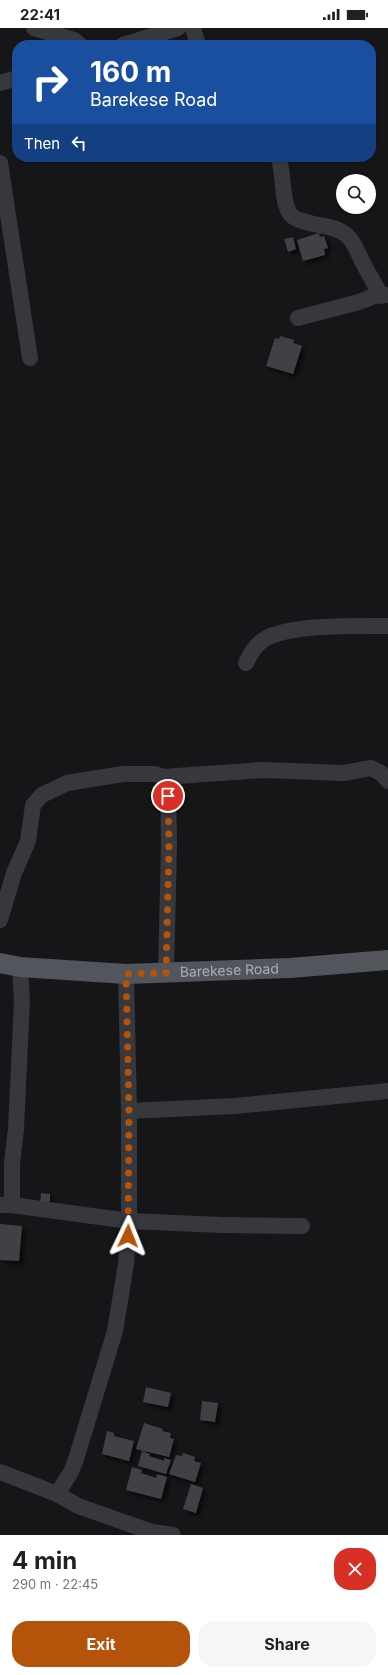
<!DOCTYPE html>
<html lang="en">
<head>
<meta charset="utf-8">
<style>
	:root { --surface:#fff; --page:#f6f6f6; --text:#202124; --muted:#757577; --accent:#b45309 }
	body { margin:0; font-family:Inter,sans-serif; background:var(--page); color:var(--text); height:100vh; display:flex; flex-direction:column; font-size:15px; white-space:nowrap }
	* { box-sizing:border-box; margin:0 }
	p { font-size:13px; color:var(--muted) }
	.icon { flex:none; width:22px; height:22px; fill:none; stroke:currentColor; stroke-width:2; stroke-linecap:round; stroke-linejoin:round }
	.map { position:relative; height:1507px; overflow:hidden }
	.details { display:flex; flex-direction:column; background:var(--surface); flex:1 }
	.details>* { flex:none }
	.hud { position:absolute; left:12px; top:12px; width:364px; height:122px; border-radius:16px; box-shadow:0 1px 3px #0004; background:#1a4fa0; color:#fff; overflow:hidden }
	.tools { position:absolute; left:336px; top:146px; display:grid; gap:8px }
	.tools a { display:grid; place-items:center; width:40px; height:40px; border-radius:50%; background:var(--surface); box-shadow:0 1px 3px #0004; font-size:20px }
	.pin { position:absolute; display:grid; place-items:center; width:34px; height:34px; color:#fff; margin:-17px; border:2px solid #fff; border-radius:50%; box-shadow:0 1px 4px #0007 }
	.me { position:absolute; width:44px; margin:-22px; rotate:2deg; stroke-linejoin:round; filter:drop-shadow(0 0 3px #0008) }
	.turn { display:flex; align-items:center; gap:14px; height:84px; padding:0 12px; font-size:18px }
	.turn .icon { width:52px; height:52px; stroke-width:2.5 }
	.turn b { display:block; font-size:28px; line-height:34px }
	.then { display:flex; align-items:center; height:38px; padding:0 12px; background:#0003; gap:8px; font-size:15px }
	.round { display:grid; place-items:center; flex:none; width:42px; height:42px; border-radius:16px; background:var(--page) }
	.headline { display:flex; align-items:center; justify-content:space-between; height:68px; padding:0 12px }
	h1 { font-size:24px; font-weight:700; line-height:30px }
	.button { display:flex; gap:8px; margin-top:auto; padding:8px 12px }
	.button a { flex:1; height:46px; border-radius:16px; background:var(--accent); color:#fff; font-size:16px; font-weight:700; line-height:46px; text-align:center }
	.button a+a { background:var(--page); color:var(--text) }
	.status { display:flex; justify-content:space-between; align-items:center; height:28px; padding:0 20px; background:var(--surface); direction:ltr }
	.status svg { height:11px; fill:currentColor }
	.map>svg:first-child { display:block }
	.building { fill:#404145; filter:url(#shadow) }
	.lines { fill:none; stroke-linecap:round; stroke-linejoin:round }
	.minor { stroke:#37383d; stroke-width:16 }
	.major { stroke:#53555c; stroke-width:20 }
	.route { stroke:#b45309; stroke-width:7; stroke-dasharray:0 12.6 }
	.labels { text-anchor:middle; stroke-width:4; stroke-linejoin:round; paint-order:stroke }
	.street-label { font-size:14px; fill:#a8adb8; stroke:#111113 }
</style>
</head>
<body>
<div class="status"><b>22:41</b><svg viewBox="0 0 49 12"><path d="M0 12V9h3v3zM5 12V6h3v6zM10 12V3h3v9zM15 12V0h3v12zM26 1h20v11H26zM47 4h2v5h-2z"/></svg></div>
<div class="map">
<svg width="388" height="1507" viewBox="0 0 388 1507">
	<defs>
		<filter id="shadow"><feDropShadow dx="3.5" dy="3.5" stdDeviation="2" flood-color="#0009"/></filter>
	</defs>
	<rect width="100%" height="100%" fill="#161618"/>
	<path class="building" d="M319,205L320,209L324,208L328,220L324,221L325,227L303,233L297,212Z
		M293,209L296,221L288,224L284,211Z
		M280,308L294,312L293,315L302,318L293,346L266,338L275,310L279,311Z
		M41,1165L50,1166V1177L40,1176Z
		M0,1196L22,1198L19,1233L0,1232Z
		M146,1359L171,1365L168,1379L143,1374Z
		M202,1373L218,1375L215,1394L200,1392Z
		M144,1395L163,1401L162,1403L171,1405L170,1410L174,1411L169,1429L136,1421Z
		M107,1403L114,1405V1408L134,1413L129,1433L102,1426Z
		M142,1423L150,1426L149,1428L164,1433V1430L171,1432L166,1446L138,1438Z
		M183,1425L195,1429L194,1433L201,1435L195,1454L169,1446L176,1427L182,1428Z
		M132,1439L142,1442L141,1445L156,1450L157,1446L167,1449L161,1471L126,1462Z
		M191,1456L203,1460L196,1485L183,1481Z"/>
	<g class="lines">
		<path class="minor" d="M34,0L74,12L80,17
			M193,0L198,17
			M123,17L178,0
			M0,55L17,50
			M278,129C285,143 280,177 292,188C300,195 323,197 333,200C351,205 355,218 362,233C368,245 375,256 381,268
			M0,135L30,330
			M298,290L359,274L374,268L388,267
			M246,635C251,625 255,617 265,611C290,596 357,598 388,598
			M163,749L263,742L343,745L371,740L381,745L388,753
			M0,892L14,845L28,813L33,777L42,767L67,755L123,746H155L163,749L168,755L169,816L166,945
			M129,1083L235,1078L388,1063
			M0,1177H12L129,1193L222,1197L302,1198
			M12,1177V1136L16,1101L22,973L20,939
			M0,1444L57,1466L78,1478L152,1504L173,1507
			M57,1466L71,1444L76,1431L115,1303L126,1236L129,1193V1083L126,946"/>
		<path class="major" id="s1" d="M0,935L20,939L126,946L290,940L388,932"/>
	</g>
	<g class="lines">
		<path class="route" d="M128,1208L129,1083L126,946L166,945L169,816L168,768"/>
	</g>
	<g class="labels">
		<g class="street-label">
			<text dy="5" stroke="none"><textPath href="#s1" startOffset="230">Barekese Road</textPath></text>
		</g>
	</g>
</svg>
<div class="tools">
<a><svg class="icon" aria-label="search" viewBox="0 0 24 24"><circle cx="10" cy="10" r="6"/><path d="M15 15l6 6"/></svg></a>
</div>
<div class="pin" style="left:168px;top:768px;background:#d93025"><svg class="icon" aria-label="arrive" viewBox="0 0 24 24"><path d="M6 21V4h12l-3 4 3 4H6"/></svg></div>
<svg class="me" style="left:128px;top:1208px" viewBox="-20 -20 40 40"><path d="M0-17L14 15 0 8-14 15z" fill="#b45309" stroke="#fff" stroke-width="4"/></svg>
<div class="hud">
<div class="turn"><svg class="icon" aria-label="right" viewBox="0 0 24 24"><path d="M7 20v-9h11M14 6l5 5-5 5"/></svg><div><b>160 m</b>Barekese Road</div></div>
<div class="then">Then<svg class="icon" aria-label="left" viewBox="0 0 24 24"><path d="M17 20v-9H6M10 6l-5 5 5 5"/></svg></div>
</div>
</div>
<section class="details">
<div class="headline"><div><h1>4 min</h1><p>290 m · 22:45</p></div><a class="round" style="background:#d93025;color:#fff"><svg class="icon" aria-label="close" viewBox="0 0 24 24"><path d="M6 6l12 12M18 6L6 18"/></svg></a></div>
<div class="button"><a>Exit</a><a>Share</a></div>
</section>
</body>
</html>
